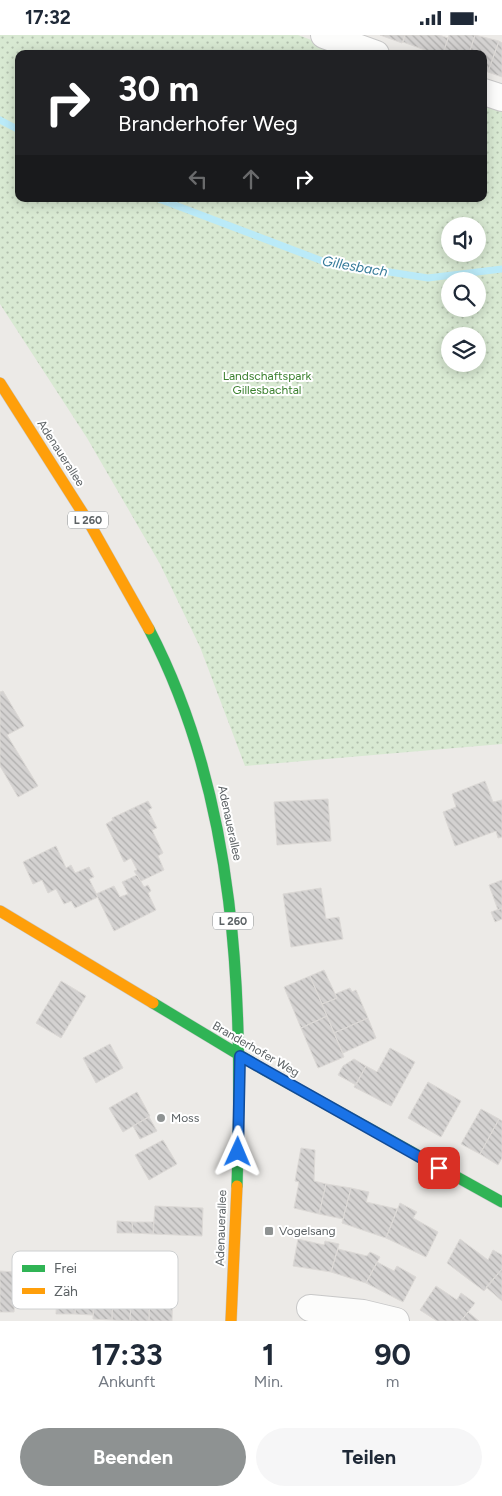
<!DOCTYPE html>
<html lang="de">
<head>
<meta charset="utf-8">
<style>
	:root { --surface:#fff; --page:#f6f6f7; --text:#1f2937; --muted:#747a83; --accent:#8e9292 }
	body { margin:0; font-family:Figtree,sans-serif; background:var(--page); color:var(--text); height:100vh; display:flex; flex-direction:column; font-size:19px; white-space:nowrap }
	* { box-sizing:border-box; margin:0 }
	p { font-size:16px; color:var(--muted) }
	.icon { flex:none; width:28px; height:28px; fill:none; stroke:currentColor; stroke-width:2; stroke-linecap:round; stroke-linejoin:round }
	.map { position:relative; height:1286px; overflow:hidden }
	.details { display:flex; flex-direction:column; background:var(--surface); flex:1 }
	.details>* { flex:none }
	.hud { position:absolute; left:15px; top:15px; width:472px; height:152px; border-radius:10px; box-shadow:0 2px 12px #0003; background:#202124; color:#fff; overflow:hidden }
	.tools { position:absolute; left:441px; top:182px; display:grid; gap:10px }
	.tools a { display:grid; place-items:center; width:45px; height:45px; border-radius:50%; background:var(--surface); box-shadow:0 2px 12px #0003; font-size:25px }
	.pin { position:absolute; display:grid; place-items:center; width:42px; height:42px; color:#fff; margin:-21px; border-radius:10px; box-shadow:0 2px 8px #0006 }
	.me { position:absolute; width:55px; margin:-28px; rotate:1deg; stroke-linejoin:round; filter:drop-shadow(0 0 4px #0008) }
	.turn { display:flex; align-items:center; gap:18px; height:105px; padding:0 20px; font-size:22px }
	.turn .icon { width:65px; height:65px; stroke-width:2.5 }
	.turn b { display:block; font-size:35px; line-height:42px }
	.lanes { display:flex; align-items:center; height:48px; padding:0 20px; background:#0003; justify-content:center; gap:25px; direction:ltr }
	.lanes .off { opacity:.35 }
	.eta { display:flex; justify-content:space-evenly; align-items:center; height:85px; text-align:center }
	.eta b { font-size:30px; font-weight:700; line-height:35px }
	.button { display:flex; gap:10px; margin-top:auto; padding:10px 20px }
	.button a { flex:1; height:58px; border-radius:30px; background:var(--accent); color:#fff; font-size:20px; font-weight:700; line-height:58px; text-align:center }
	.button a+a { background:var(--page); color:var(--text) }
	.status { display:flex; justify-content:space-between; align-items:center; height:35px; padding:0 25px; background:var(--surface); direction:ltr }
	.status svg { height:14px; fill:currentColor }
	.map>svg:first-child { display:block }
	.green { fill:url(#green-dots); fill-rule:evenodd }
	.lines { fill:none; stroke-linecap:round; stroke-linejoin:round }
	.stream { stroke:#baeaf8; stroke-width:7 }
	.building { fill:url(#building-back-hatch); stroke:#dcd9d6 }
	.street-casing { stroke:#c8c8c8; stroke-width:28 }
	.fast-casing { stroke:#c7c8c8; stroke-width:12 }
	.slow-casing { stroke:#c7c8c8; stroke-width:12 }
	.street { stroke:#fcfcfb; stroke-width:26 }
	.fast { stroke:#30b455; stroke-width:11 }
	.slow { stroke:#ff9f0a; stroke-width:11 }
	.route-casing { stroke:#114b97; stroke-width:12 }
	.route { stroke:#1a73e8; stroke-width:9 }
	.poi-dot { fill:#8e9292; stroke:#fff; stroke-width:2 }
	.labels { text-anchor:middle; stroke-width:4; stroke-linejoin:round; paint-order:stroke }
	.shield { fill:#fff; stroke:#8d9193; stroke-width:1 }
	.shield-label { font-size:11px; font-weight:bold; fill:#5c6265 }
	.park-label { font-size:12px; fill:#3c8130; stroke:#fff }
	.street-label { font-size:12px; fill:#5c6265; stroke:#fff }
	.poi-label { font-size:12px; fill:#5c6265; stroke:#fff; text-anchor:start }
	.water-label { font-size:14px; font-style:italic; fill:#367b9a; stroke:#fff }
	.key { fill:#fff; stroke:#ced0d1; stroke-width:1 }
	.key-label { font-size:14px; fill:#5c6265 }
</style>
</head>
<body>
<div class="status"><b>17:32</b><svg viewBox="0 0 49 12"><path d="M0 12V9h3v3zM5 12V6h3v6zM10 12V3h3v9zM15 12V0h3v12zM26 1h20v11H26zM47 4h2v5h-2z"/></svg></div>
<div class="map">
<svg width="502" height="1286" viewBox="0 0 502 1286">
	<defs>
		<pattern id="green-dots" width="8" height="8" patternUnits="userSpaceOnUse" patternTransform="scale(1.25)"><rect width="8" height="8" fill="#d8e9d2"/><path d="M2 2h.1M6 6h.1" fill="none" stroke="#b2c0ae" stroke-width="1.8" stroke-linecap="round"/></pattern>
		<pattern id="building-back-hatch" width="6" height="6" patternUnits="userSpaceOnUse" patternTransform="scale(1.25)"><rect width="6" height="6" fill="#d4d2d1"/><path d="M-1 5l2 2M0 0l6 6M5-1l2 2" fill="none" stroke="#afaead"/></pattern>
	</defs>
	<rect width="100%" height="100%" fill="#eceae7"/>
	<path class="green" d="M0,0H298L349,19H19V164H484V68L502,75V709L245,731L200,612L160,529L87,403L0,269ZM450,191H478V219H450ZM450,246H478V274H450ZM450,301H478V329H450Z"/>
	<g class="lines">
		<path class="stream" d="M0,85L19,95
			M159,164L325,227L428,243L502,234"/>
	</g>
	<path class="building" d="M380,0H405L402,8Z
		M405,0H439L448,3L443,19H436L403,7Z
		M449,0H475L469,19H443Z
		M475,0L499,6L488,37L484,36V19H469Z
		M499,6L502,8V42L488,37Z
		M3,656L24,691L7,700L38,751L18,762L0,731V657Z
		M485,746L493,767L502,765V802L498,803L496,796L455,811L443,777L456,772L452,759Z
		M328,764L331,806L277,810L274,767Z
		M148,766L152,773L148,775L157,793L152,795L163,818L158,821L164,835L141,846L134,836L137,835L131,823L124,827L106,789L113,785L112,783Z
		M56,811L66,833L71,830L75,838L89,832L94,842L89,844L98,862L75,873L71,866L64,869L56,854L48,858L42,845L33,849L23,827Z
		M137,840L144,852L148,850L151,856L148,858L156,875L114,896L96,859L114,851L120,862L128,859L122,847Z
		M502,845V873L498,875L489,850Z
		M321,853L326,884L339,882L343,904L291,912L283,859Z
		M502,873V884L495,887L491,877Z
		M324,935L337,963L322,969L310,941Z
		M310,941L327,981L301,993L284,952Z
		M61,946L86,961L61,1003L36,988Z
		M350,953L352,957L356,955L368,983L334,998L322,969L337,963L335,959Z
		M327,981L344,1022L318,1033L301,993Z
		M368,983L376,1003L343,1018L334,998Z
		M110,1009L123,1033L96,1048L83,1023Z
		M390,1013L415,1027L391,1071L354,1052L366,1031L377,1037Z
		M354,1024L366,1031L356,1050L338,1040L343,1031Z
		M428,1047L461,1066L441,1102L408,1083Z
		M137,1057L150,1081L123,1097L109,1073Z
		M481,1074L499,1084L480,1119L461,1109Z
		M149,1082L157,1096L140,1104L133,1091Z
		M499,1084L502,1086V1123L498,1130L480,1119Z
		M163,1105L177,1129L149,1145L135,1120Z
		M301,1113L315,1115L314,1146L326,1149L319,1179L294,1173L299,1147L295,1146Z
		M326,1149L351,1153L343,1184L319,1179Z
		M351,1153L369,1157L366,1167L397,1174L386,1203L342,1188Z
		M400,1168L417,1177L413,1183L438,1197L426,1222L386,1203Z
		M155,1171L203,1173L202,1201L153,1199Z
		M117,1186L132,1187L133,1198H117Z
		M132,1187H154L153,1199L133,1198Z
		M298,1204L324,1210L325,1206L339,1209L331,1237L293,1231Z
		M460,1204L488,1225L493,1215L502,1220V1234L484,1256L447,1228Z
		M338,1214L367,1221L370,1217L380,1222L366,1248L331,1237Z
		M377,1227L394,1236L397,1231L416,1242L403,1267L366,1248Z
		M502,1234V1266L486,1252Z
		M0,1236L16,1237L14,1277H0Z
		M58,1238L76,1239L75,1279H56Z
		M76,1239H95L93,1280L75,1279Z
		M95,1244L113,1245L112,1285L93,1284Z
		M113,1245H132L130,1286L112,1285Z
		M132,1250H150L149,1286H130Z
		M150,1250L173,1251L172,1286H149Z
		M436,1251L457,1265L461,1258L475,1268L461,1286H437L420,1275Z
		M468,1277L479,1286H461Z"/>
	<g class="lines">
		<g class="street-casing">
			<path id="street" d="M324,0L376,19
				M484,57L502,63
				M310,1273L363,1278L396,1286"/>
		</g>
		<g class="fast-casing">
			<path id="fast" d="M149,594C238,765 243,962 237,1151
				M153,968L266,1036L502,1167"/>
		</g>
		<g class="slow-casing">
			<path id="slow" d="M0,348L91,491L149,594
				M0,876L153,968
				M231,1286L237,1151"/>
		</g>
		<use href="#street" class="street"/>
		<use href="#fast" class="fast"/>
		<use href="#slow" class="slow"/>
	</g>
	<g class="lines">
		<g class="route-casing">
			<path id="route" d="M238,1117L240,1021L439,1133"/>
		</g>
		<use href="#route" class="route"/>
	</g>
	<g class="poi-dot">
		<circle cx="161" cy="1083" r="5"/>
		<rect x="264" y="1191" width="10" height="10" rx="2.5"/>
	</g>
	<g class="labels">
		<g class="shield">
			<rect x="68" y="476.5" width="40" height="17" rx="4"/>
			<rect x="213" y="877.5" width="40" height="17" rx="4"/>
		</g>
		<g class="shield-label">
			<text x="88" y="489">L 260</text>
			<text x="233" y="890">L 260</text>
		</g>
		<g class="park-label">
			<text x="267" y="345">Landschaftspark<tspan x="267" dy="14">Gillesbachtal</tspan></text>
		</g>
		<g class="street-label">
			<text transform="translate(61 418) rotate(57)" y="4">Adenauerallee</text>
			<text transform="translate(230 788) rotate(78)" y="4">Adenauerallee</text>
			<text transform="translate(256 1014) rotate(30)" y="4">Branderhofer Weg</text>
			<text transform="translate(221 1193) rotate(-88)" y="4">Adenauerallee</text>
		</g>
		<g class="poi-label">
			<text x="171" y="1087">Moss</text>
			<text x="279" y="1200">Vogelsang</text>
		</g>
		<g class="water-label">
			<text transform="translate(355 231) rotate(10)" y="5">Gillesbach</text>
		</g>
	</g>
	<rect x="12" y="1216" width="166" height="58" rx="8" class="key"/>
	<rect x="22" y="1230" width="23" height="7" fill="#30b455"/>
	<rect x="22" y="1253" width="23" height="6" fill="#ff9f0a"/>
	<g class="key-label">
		<text x="54" y="1238">Frei</text>
		<text x="54" y="1261">Zäh</text>
	</g>
</svg>
<div class="tools">
<a><svg class="icon" aria-label="sound" viewBox="0 0 24 24"><path d="M4 9h4l5-4v14l-5-4H4zM17 9q2 3 0 6"/></svg></a>
<a><svg class="icon" aria-label="search" viewBox="0 0 24 24"><circle cx="10" cy="10" r="6"/><path d="M15 15l6 6"/></svg></a>
<a><svg class="icon" aria-label="layers" viewBox="0 0 24 24"><path d="M12 4l9 5-9 5-9-5zM3 14l9 5 9-5"/></svg></a>
</div>
<div class="pin" style="left:439px;top:1133px;background:#d93025"><svg class="icon" aria-label="arrive" viewBox="0 0 24 24"><path d="M6 21V4h12l-3 4 3 4H6"/></svg></div>
<svg class="me" style="left:238px;top:1117px" viewBox="-20 -20 40 40"><path d="M0-17L14 15 0 8-14 15z" fill="#1a73e8" stroke="#fff" stroke-width="4"/></svg>
<div class="hud">
<div class="turn"><svg class="icon" aria-label="right" viewBox="0 0 24 24"><path d="M7 20v-9h11M14 6l5 5-5 5"/></svg><div><b>30 m</b>Branderhofer Weg</div></div>
<div class="lanes"><svg class="icon off" aria-label="left" viewBox="0 0 24 24"><path d="M17 20v-9H6M10 6l-5 5 5 5"/></svg><svg class="icon off" aria-label="ahead" viewBox="0 0 24 24"><path d="M12 20V5M6 11l6-6 6 6"/></svg><svg class="icon" aria-label="right" viewBox="0 0 24 24"><path d="M7 20v-9h11M14 6l5 5-5 5"/></svg></div>
</div>
</div>
<section class="details">
<div class="eta">
<div><b>17:33</b><p>Ankunft</p></div>
<div><b>1</b><p>Min.</p></div>
<div><b>90</b><p>m</p></div>
</div>
<div class="button"><a>Beenden</a><a>Teilen</a></div>
</section>
</body>
</html>
